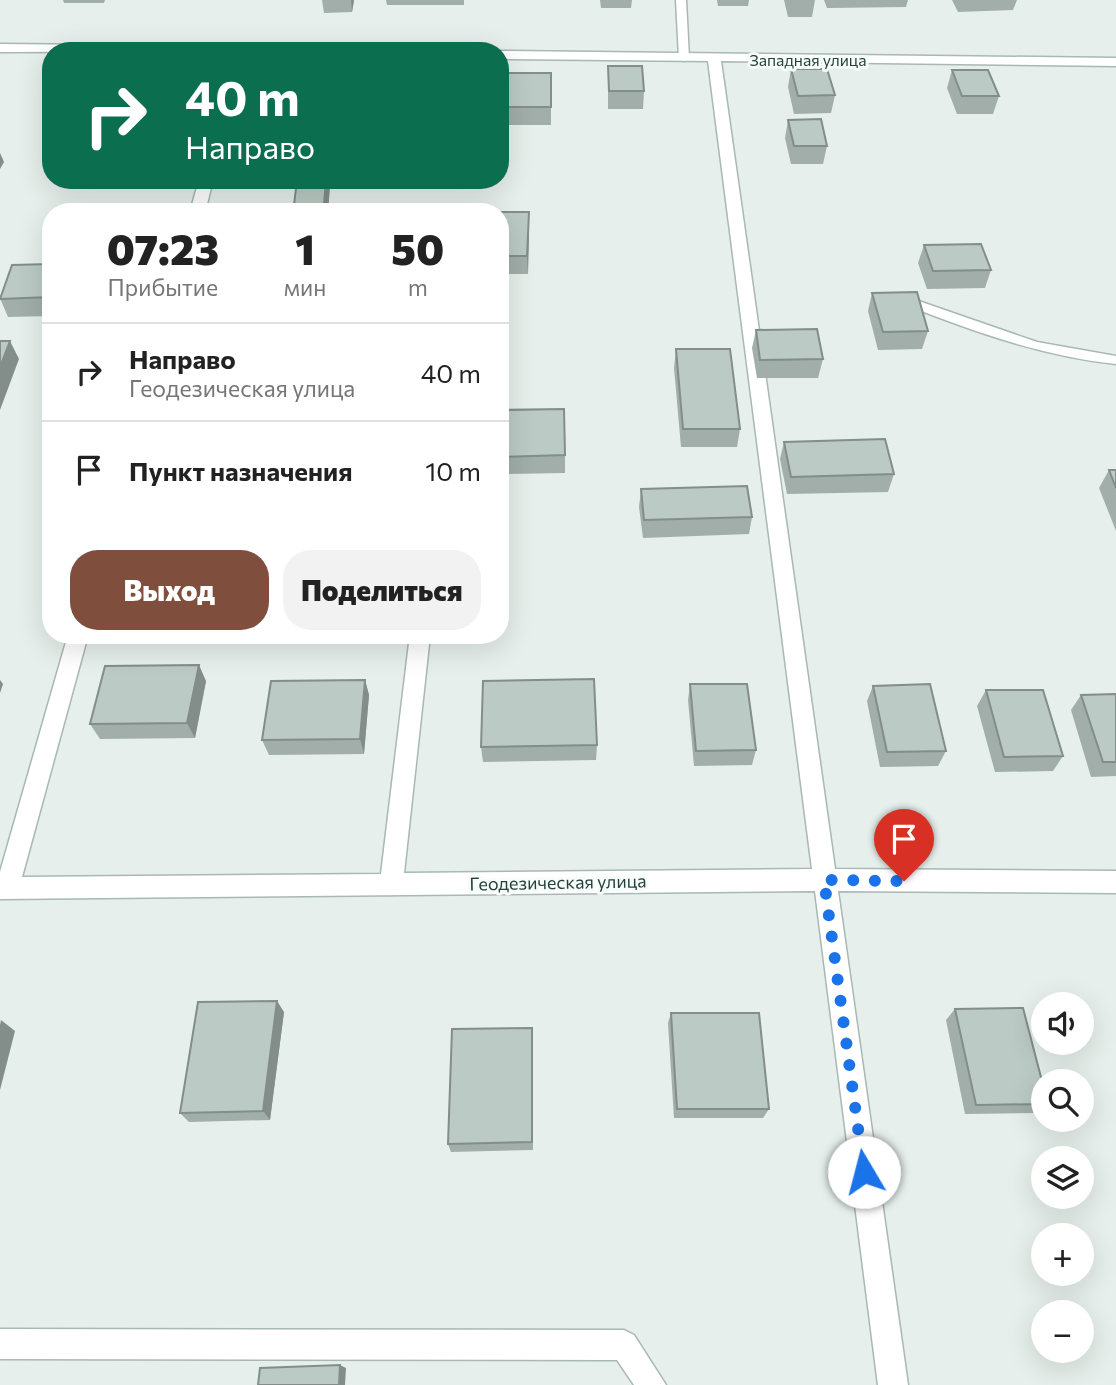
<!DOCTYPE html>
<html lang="ru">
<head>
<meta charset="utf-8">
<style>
	:root { --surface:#fff; --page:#f2f2f2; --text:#222; --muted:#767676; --line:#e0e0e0; --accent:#804e3d }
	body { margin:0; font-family:Commissioner,sans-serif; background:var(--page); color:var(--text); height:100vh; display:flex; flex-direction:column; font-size:26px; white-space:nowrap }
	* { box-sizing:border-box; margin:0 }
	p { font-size:23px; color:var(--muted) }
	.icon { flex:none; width:38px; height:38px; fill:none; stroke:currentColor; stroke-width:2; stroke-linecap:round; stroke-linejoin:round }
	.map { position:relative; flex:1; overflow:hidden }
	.details { position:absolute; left:42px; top:203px; width:467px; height:441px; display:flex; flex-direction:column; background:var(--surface); border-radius:28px; box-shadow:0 7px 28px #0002 }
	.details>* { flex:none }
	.guide { position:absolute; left:42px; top:42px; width:467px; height:147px; border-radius:28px; box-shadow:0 7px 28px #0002; background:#0b6e4f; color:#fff; overflow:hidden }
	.tools { position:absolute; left:1031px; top:992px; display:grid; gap:14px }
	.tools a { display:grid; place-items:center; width:63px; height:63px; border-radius:50%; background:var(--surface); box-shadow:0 7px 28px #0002; font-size:35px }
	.pin { position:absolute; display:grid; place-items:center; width:60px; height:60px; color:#fff; margin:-72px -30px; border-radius:50% 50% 50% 0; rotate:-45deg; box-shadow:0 0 7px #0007 }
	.pin .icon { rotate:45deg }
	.me { position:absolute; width:77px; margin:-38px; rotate:352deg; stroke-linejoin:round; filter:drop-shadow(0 0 5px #0008) }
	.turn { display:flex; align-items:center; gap:24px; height:147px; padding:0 28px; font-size:32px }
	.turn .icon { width:91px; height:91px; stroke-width:2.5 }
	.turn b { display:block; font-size:49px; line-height:60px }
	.eta { display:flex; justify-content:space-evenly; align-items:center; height:119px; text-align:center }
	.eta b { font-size:42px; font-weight:800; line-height:49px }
	.primary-button { display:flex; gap:14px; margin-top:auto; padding:14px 28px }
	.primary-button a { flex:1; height:80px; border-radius:28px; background:var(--accent); color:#fff; font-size:28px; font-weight:800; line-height:80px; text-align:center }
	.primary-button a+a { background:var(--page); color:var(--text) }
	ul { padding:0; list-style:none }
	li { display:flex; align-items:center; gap:21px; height:98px; padding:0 28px; border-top:2px solid var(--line) }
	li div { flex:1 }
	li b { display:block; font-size:26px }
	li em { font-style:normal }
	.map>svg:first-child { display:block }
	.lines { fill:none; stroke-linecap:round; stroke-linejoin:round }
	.service-casing { stroke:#a8b8b2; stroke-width:3 }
	.minor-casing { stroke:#a8b8b2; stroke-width:3 }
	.service { fill:#fff; fill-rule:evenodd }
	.minor { fill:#fff; fill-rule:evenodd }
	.wall { fill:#a1aea9 }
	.shaded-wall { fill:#838d89 }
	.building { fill:#bbcac4; stroke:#838d89; stroke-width:2 }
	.route { stroke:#1a73e8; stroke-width:12; stroke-dasharray:0 21.6 }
	.labels { text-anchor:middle; stroke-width:6; stroke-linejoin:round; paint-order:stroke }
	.far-street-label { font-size:16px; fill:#24423a; stroke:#f7fbf9 }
	.street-label { font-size:18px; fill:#24423a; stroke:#f7fbf9 }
</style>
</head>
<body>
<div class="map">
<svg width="1116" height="1385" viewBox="0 0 1116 1385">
	<rect width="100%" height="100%" fill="#e6efeb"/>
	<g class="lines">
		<g class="service-casing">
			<path id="service" d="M676,0H686L689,58L684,61L679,58Z
				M910,298L1037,342L1116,356V364C1042,356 975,332 906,305L904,302Z"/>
		</g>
		<g class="minor-casing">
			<path id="minor" d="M0,44L297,47L303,51L0,52Z
				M500,51L1116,58V66L721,61L835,869L1116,871V893L838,891L908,1385H878L815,891L0,899V872L68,635H88L22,877L381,874L410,635H430L404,873L812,869L708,61L500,59Z
				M199,180H213L205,212H190Z
				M0,1329L624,1330L634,1335L666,1385H634L617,1360L0,1359Z"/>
		</g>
		<use href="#service" class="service"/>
		<use href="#minor" class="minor"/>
	</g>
	<path class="wall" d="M63,0H105L104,3H64Z
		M322,0H354L352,12L324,13Z
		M386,0H464V5H387Z
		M600,0H632L631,8H601Z
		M717,0H749L748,6H718Z
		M784,0H815L812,17H788Z
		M824,0H908L906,7L827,8Z
		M952,0H1017L1013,10L958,12Z
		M608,66L644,91L643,109H608Z
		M791,69L835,95L831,113L794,114L788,87Z
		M952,70L999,96L993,114H957L947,88Z
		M551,73V125H503V107Z
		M788,120L827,146L823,164H791L785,138Z
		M297,180H329L330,185L328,212H295L294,205Z
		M500,212H529L528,274H500Z
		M924,245L991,270L985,288L927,289L918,263Z
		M51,264V316L8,317L0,298Z
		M872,293L928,331L922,349L878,350L868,311Z
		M756,330L823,359L818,378H757L752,348Z
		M676,349L740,429L737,447H681L674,368Z
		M500,410L565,455V473L500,474Z
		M784,442L894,474L888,492L787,494L780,459Z
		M1109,470H1116V531L1099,488Z
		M641,489L752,517L749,534L643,538L639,507Z
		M365,680L369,695L364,754L269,755L262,740Z
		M206,681L195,738L100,739L90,724Z
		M690,684L756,750L752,765L694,766L688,700Z
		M873,686L946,751L938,766L880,767L867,701Z
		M986,690L1063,756L1053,771L995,772L977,706Z
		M1116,694V776L1091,777L1071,710L1081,695Z
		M597,745L596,760L483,762L481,747Z
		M955,1009L1043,1085V1107L1035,1113L965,1114L946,1020Z
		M284,1012L270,1120L189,1122L180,1113Z
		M671,1013L769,1109L763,1118H674L668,1023Z
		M533,1038V1150L451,1152L448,1144Z"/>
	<path class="shaded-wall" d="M351,0H354L352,12Z
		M0,153L4,162L0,169Z
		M326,180H329L330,185L328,212H325L324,204Z
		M529,212V231L528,274L527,256Z
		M10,341L19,359L0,410V367Z
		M199,665L206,681L195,738L187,723Z
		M0,680L3,684L0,693Z
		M365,680L369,695L364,754L360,739Z
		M277,1001L284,1012L270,1120L263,1111Z
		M1,1020L15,1031L0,1090V1025Z
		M340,1365L346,1368L345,1385H339Z"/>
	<path class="building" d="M608,66H642L644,91H609Z
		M791,69H827L835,95L798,96Z
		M952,70H988L999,96H962Z
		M505,73H551V107H503Z
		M821,119L827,146H794L788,120Z
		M297,180H326L324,204L294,205Z
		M500,212H529L527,256H500Z
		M981,244L991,270L933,271L924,245Z
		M51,264V297L0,299L12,265Z
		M917,292L928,331L883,332L872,293Z
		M817,329L823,359L760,360L756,330Z
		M0,341H10L0,367Z
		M676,349H730L740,429H683Z
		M564,409L565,455L500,457V410Z
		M885,439L894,474L791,477L784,442Z
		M1109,470H1116V488Z
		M747,486L752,517L644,520L641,489Z
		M199,665L187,723L90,724L105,666Z
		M594,679L597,745L481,747L483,681Z
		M365,680L360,739L262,740L271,681Z
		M690,684H747L756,750L696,751Z
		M930,684L946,751L887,752L873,686Z
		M986,690H1043L1063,756L1004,757Z
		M1116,694V762H1103L1081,695Z
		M277,1001L263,1111L180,1113L198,1002Z
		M1023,1008L1043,1085V1104L976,1105L955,1009Z
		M671,1013H759L769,1109H677Z
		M532,1028V1142L448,1144L452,1029Z
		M340,1365L339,1385H258L260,1368Z"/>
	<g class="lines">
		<path class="route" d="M864,1172L824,880L904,881"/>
	</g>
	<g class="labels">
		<g class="far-street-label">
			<text x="808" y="66">Западная улица</text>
		</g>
		<g class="street-label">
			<text transform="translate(558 883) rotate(-1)" y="6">Геодезическая улица</text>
		</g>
	</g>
</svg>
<div class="tools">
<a><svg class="icon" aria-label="sound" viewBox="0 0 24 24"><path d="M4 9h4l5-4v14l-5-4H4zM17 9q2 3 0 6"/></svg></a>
<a><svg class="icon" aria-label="search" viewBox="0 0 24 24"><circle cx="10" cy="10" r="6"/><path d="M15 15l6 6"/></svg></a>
<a><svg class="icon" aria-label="layers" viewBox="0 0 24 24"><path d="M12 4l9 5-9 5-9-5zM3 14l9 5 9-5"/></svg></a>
<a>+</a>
<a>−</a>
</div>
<div class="pin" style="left:904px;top:881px;background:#d93025"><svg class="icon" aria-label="arrive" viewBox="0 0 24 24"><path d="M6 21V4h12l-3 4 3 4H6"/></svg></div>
<svg class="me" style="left:864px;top:1172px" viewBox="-20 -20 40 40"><circle r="19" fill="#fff"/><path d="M0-13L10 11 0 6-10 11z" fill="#1a73e8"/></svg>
<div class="guide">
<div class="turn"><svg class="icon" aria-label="right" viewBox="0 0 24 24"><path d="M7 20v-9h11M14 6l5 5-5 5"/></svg><div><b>40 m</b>Направо</div></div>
</div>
<section class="details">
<div class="eta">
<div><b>07:23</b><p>Прибытие</p></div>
<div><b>1</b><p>мин</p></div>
<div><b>50</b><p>m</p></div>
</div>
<ul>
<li><svg class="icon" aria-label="right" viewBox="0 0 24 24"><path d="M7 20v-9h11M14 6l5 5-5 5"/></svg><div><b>Направо</b><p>Геодезическая улица</p></div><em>40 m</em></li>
<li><svg class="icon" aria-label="arrive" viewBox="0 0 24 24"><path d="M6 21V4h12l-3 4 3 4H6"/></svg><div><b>Пункт назначения</b></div><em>10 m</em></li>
</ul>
<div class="primary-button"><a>Выход</a><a>Поделиться</a></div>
</section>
</div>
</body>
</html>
